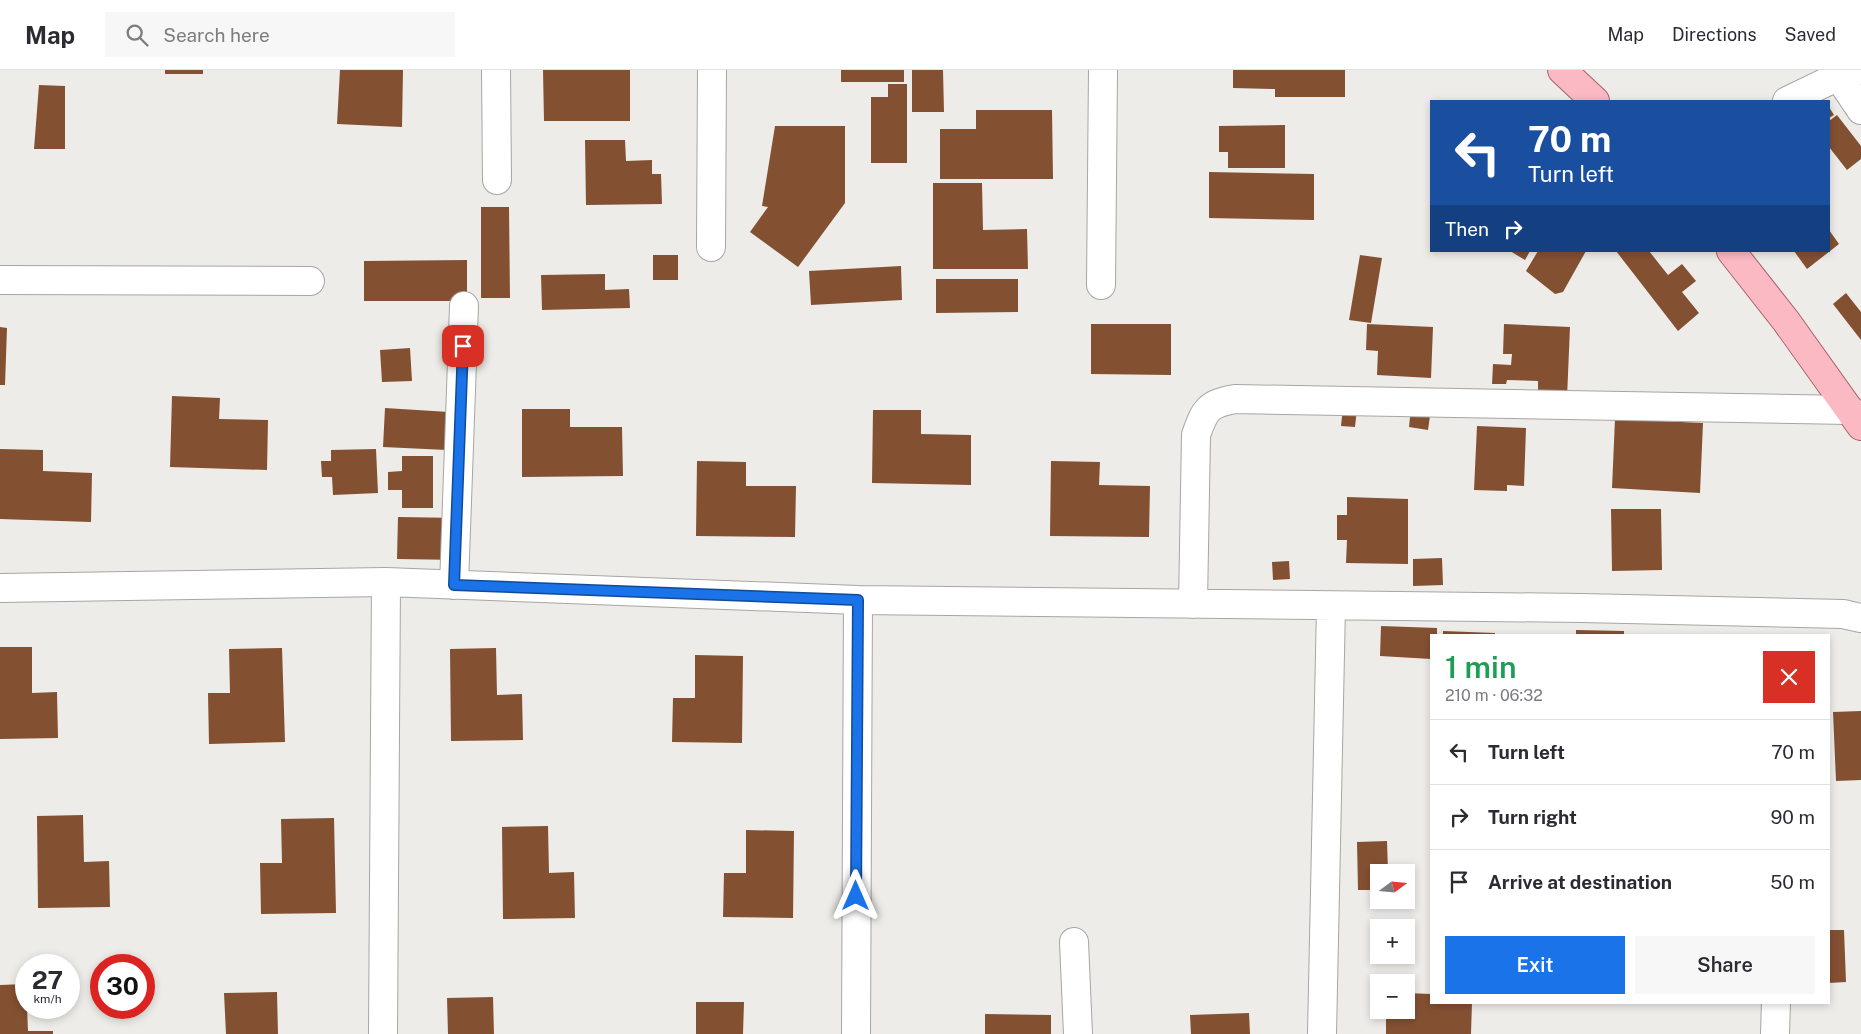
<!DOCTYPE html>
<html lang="en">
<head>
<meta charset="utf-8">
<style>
	:root { --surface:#fff; --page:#f7f7f7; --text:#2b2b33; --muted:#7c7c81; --line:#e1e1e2; --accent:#1a73e8 }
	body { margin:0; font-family:"Public Sans",sans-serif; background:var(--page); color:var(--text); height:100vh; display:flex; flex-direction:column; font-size:19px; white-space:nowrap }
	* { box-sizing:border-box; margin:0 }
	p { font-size:16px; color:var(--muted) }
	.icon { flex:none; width:28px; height:28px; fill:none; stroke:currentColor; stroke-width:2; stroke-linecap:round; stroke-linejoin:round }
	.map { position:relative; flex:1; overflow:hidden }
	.details { position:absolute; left:1430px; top:564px; width:400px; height:370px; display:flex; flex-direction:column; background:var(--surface); border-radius:0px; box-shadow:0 2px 8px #0003 }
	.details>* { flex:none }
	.top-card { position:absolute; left:1430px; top:30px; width:400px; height:152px; border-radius:0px; box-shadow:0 2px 8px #0003; background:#1a4fa0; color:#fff; overflow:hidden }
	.needle { width:32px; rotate:74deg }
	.fabs { position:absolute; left:1370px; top:794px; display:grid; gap:10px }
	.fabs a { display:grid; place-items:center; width:45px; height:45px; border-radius:0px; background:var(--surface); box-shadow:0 2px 8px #0003; font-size:25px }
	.speed { position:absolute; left:15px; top:884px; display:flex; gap:10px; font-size:25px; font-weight:700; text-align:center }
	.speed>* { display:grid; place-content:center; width:65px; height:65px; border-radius:50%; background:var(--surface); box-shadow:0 2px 8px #0003; line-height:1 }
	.speed small { font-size:12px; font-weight:400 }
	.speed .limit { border:8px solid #d22; background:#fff; color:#111 }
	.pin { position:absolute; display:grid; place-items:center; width:42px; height:42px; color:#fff; margin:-21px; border-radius:10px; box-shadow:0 2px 8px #0006 }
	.me { position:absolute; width:55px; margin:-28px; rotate:0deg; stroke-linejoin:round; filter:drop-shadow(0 0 4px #0008) }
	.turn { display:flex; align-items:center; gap:18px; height:105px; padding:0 15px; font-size:22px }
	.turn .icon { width:65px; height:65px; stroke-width:2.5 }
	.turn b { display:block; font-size:35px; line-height:42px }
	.then { display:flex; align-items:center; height:48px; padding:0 15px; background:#0003; gap:10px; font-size:19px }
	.round { display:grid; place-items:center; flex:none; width:52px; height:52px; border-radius:0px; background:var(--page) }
	.summary { display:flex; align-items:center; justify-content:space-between; height:85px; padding:0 15px }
	h1 { font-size:30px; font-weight:600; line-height:38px; color:#1e9e55 }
	.button { display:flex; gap:10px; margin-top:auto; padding:10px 15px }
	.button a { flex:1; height:58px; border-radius:0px; background:var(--accent); color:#fff; font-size:20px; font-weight:600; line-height:58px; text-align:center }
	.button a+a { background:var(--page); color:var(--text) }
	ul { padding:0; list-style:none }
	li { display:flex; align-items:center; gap:15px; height:65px; padding:0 15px; border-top:1px solid var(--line) }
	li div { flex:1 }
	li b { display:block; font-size:19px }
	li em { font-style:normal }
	header { display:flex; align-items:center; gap:30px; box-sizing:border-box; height:70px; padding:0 25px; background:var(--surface); border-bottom:1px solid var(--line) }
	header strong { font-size:24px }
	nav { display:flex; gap:28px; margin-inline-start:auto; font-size:18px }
	.search { width:350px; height:45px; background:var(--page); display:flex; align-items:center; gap:12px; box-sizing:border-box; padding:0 18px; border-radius:0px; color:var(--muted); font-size:19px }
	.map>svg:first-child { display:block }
	.building { fill:#845032 }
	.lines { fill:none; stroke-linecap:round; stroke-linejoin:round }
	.minor-casing { stroke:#a7a6a2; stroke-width:30 }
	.major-casing { stroke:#a8616b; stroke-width:30 }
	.minor { stroke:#fff; stroke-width:28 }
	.major { stroke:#fab9c3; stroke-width:28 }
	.route-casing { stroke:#114b97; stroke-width:12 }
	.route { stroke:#1a73e8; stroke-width:9 }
</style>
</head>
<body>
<header>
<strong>Map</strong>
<div class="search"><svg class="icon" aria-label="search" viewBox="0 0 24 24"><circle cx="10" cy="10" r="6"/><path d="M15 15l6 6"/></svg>Search here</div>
<nav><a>Map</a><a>Directions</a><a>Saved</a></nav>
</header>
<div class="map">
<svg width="1861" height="964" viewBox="0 0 1861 964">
	<rect width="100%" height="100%" fill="#edece8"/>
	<path class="building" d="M165,0H203V4H165Z
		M340,0H403L402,57L337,54Z
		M543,0H630V51H544Z
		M841,0H904V12H841Z
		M912,0H943L944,42H912Z
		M1233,0H1345V27H1275V19L1233,18Z
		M888,14H907V93H871V27H888Z
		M39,15L65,16V79H34Z
		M1829,37L1834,45L1829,48Z
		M976,40H1052L1053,109H940V59H976Z
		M1837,45L1861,76V89L1847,100L1829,77V51Z
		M1285,55V98H1228V82H1219V56Z
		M775,56H845V133L798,197L750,162L768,137L762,136Z
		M585,70H625L626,91L652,90V104H661L662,134L586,135Z
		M1209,102L1314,104V150L1209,148Z
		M933,113H982L983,160L1027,159L1028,199H933Z
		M481,137H509L510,228H481Z
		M1829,160L1839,174L1807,199L1794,181H1829Z
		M1510,181H1530L1525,190Z
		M1538,181H1586L1563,222L1555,224L1526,201Z
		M1616,181H1649L1668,205L1682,194L1696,211L1682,222L1699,243L1678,261Z
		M653,185H678V210H653Z
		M1360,185L1382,188L1371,253L1349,250Z
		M467,190V231H364V191Z
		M901,196L902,230L811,235L809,201Z
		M605,204V220L629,219L630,238L542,240L541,205Z
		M936,209H1018V242L936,243Z
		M1846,223L1861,242V270L1833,234Z
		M1091,254H1171V305L1091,304Z
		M1367,254L1433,257L1431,308L1377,305L1378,281L1366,280Z
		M1504,254L1570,257L1567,328L1538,327V311L1507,310L1506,314H1492L1493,294L1511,295L1512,284H1503Z
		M0,257L7,258L5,315H0Z
		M410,278L412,311L382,312L380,280Z
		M172,326L220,328L219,349L268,350L267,400L170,397Z
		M1343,337L1357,339L1355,357L1341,356Z
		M1411,337L1431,339L1428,360L1409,357Z
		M385,338L449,342L447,380L383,377Z
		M522,339H570V357H622L623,406L522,407Z
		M873,340H921V364L971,365V415L872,413Z
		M1615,349L1703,353L1700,423L1612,418Z
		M1477,356L1526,358L1524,416L1507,415V421L1474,420Z
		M0,379L43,380V401L92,403L91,452L0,449Z
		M376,379L378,423L333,425L332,407H322L321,391H331V380Z
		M402,386H433V438H402V420H388V402L402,401Z
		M697,391L746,392V416H796L795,467L696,466Z
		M1051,391L1100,392L1099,415L1150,416L1149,467L1050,466Z
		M1347,427L1408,429V494L1346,493L1347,470H1337V445H1347Z
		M1611,439H1661L1662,500L1612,501Z
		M398,447L460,448L459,490L397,489Z
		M1442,488L1443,515L1413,516V489Z
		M1289,491L1290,509L1273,510L1272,492Z
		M1381,556L1437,558V565H1431V589L1380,586Z
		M1576,560L1624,561V565H1576Z
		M1443,561L1495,563V565H1443Z
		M0,577H32V623L57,622L58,668L0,669Z
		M282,578L285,672L209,674L208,623H230L229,579Z
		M496,578L497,625L522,624L523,670L451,671L450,579Z
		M695,585L743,586L742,673L672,672L673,628H695Z
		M1861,641V710L1836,711L1833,642Z
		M83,745L84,792L109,791L110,837L38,838L37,746Z
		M334,748L336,843L261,844L260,793H282L281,749Z
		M548,756L549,803L574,802L575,848L503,849L502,757Z
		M746,760L794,761L793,848L723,847L724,803H746Z
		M1387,771L1388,802H1379V820H1358L1357,772Z
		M1829,860H1844L1846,912L1829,913Z
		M26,914L28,961H53V964H0V915Z
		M277,922L278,964H226L224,923Z
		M1406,923L1431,924V932H1472L1471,964H1386V940H1406Z
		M493,927L494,964H448L447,928Z
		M696,932H744L743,964H696Z
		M1249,943L1250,964H1191L1190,945Z
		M985,944L1051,945V964H985Z"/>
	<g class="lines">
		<g class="minor-casing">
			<path id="minor" d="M496,0L497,110
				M1834,0L1861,40
				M1787,31L1839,6L1859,0
				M711,177L712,0
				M0,210L310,211
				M1101,215L1103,0
				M454,515L464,236
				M0,518L386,512L858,530L1582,538L1843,544L1861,548
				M1193,534L1196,365C1205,339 1208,334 1235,329L1850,340
				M1074,872L1078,964
				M383,964L386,512
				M856,964L858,530
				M1322,964L1331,536
				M1775,964L1776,932"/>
		</g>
		<g class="major-casing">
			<path id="major" d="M1562,0L1595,31
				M1731,181L1786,251L1861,356"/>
		</g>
		<use href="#minor" class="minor"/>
		<use href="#major" class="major"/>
	</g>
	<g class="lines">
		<g class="route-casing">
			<path id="route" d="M463,276L454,515L858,530L856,826"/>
		</g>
		<use href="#route" class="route"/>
	</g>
</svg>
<div class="fabs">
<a><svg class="needle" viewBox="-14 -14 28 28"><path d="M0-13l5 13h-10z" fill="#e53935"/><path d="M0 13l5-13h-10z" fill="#7c7c81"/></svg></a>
<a>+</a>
<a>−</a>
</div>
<div class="speed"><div>27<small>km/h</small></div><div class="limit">30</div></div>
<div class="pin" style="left:463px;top:276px;background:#d93025"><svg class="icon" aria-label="arrive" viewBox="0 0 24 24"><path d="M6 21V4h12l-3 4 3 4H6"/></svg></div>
<svg class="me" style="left:856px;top:826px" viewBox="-20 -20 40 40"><path d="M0-17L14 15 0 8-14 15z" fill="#1a73e8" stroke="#fff" stroke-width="4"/></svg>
<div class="top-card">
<div class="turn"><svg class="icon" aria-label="left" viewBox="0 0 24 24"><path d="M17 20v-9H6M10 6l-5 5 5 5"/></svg><div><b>70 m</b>Turn left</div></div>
<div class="then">Then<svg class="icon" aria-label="right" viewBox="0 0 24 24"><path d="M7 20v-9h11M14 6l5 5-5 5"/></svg></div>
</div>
<section class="details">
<div class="summary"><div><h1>1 min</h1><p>210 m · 06:32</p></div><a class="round" style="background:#d93025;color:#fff"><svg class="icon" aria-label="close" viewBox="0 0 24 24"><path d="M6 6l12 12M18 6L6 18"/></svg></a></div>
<ul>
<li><svg class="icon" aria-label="left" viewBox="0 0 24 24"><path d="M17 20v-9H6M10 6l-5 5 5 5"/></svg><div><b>Turn left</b></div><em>70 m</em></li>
<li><svg class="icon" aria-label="right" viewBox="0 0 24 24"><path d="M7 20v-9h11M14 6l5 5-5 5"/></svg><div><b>Turn right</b></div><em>90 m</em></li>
<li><svg class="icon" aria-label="arrive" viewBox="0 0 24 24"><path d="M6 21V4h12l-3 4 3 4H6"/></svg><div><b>Arrive at destination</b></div><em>50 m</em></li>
</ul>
<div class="button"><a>Exit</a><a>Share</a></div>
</section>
</div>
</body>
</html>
